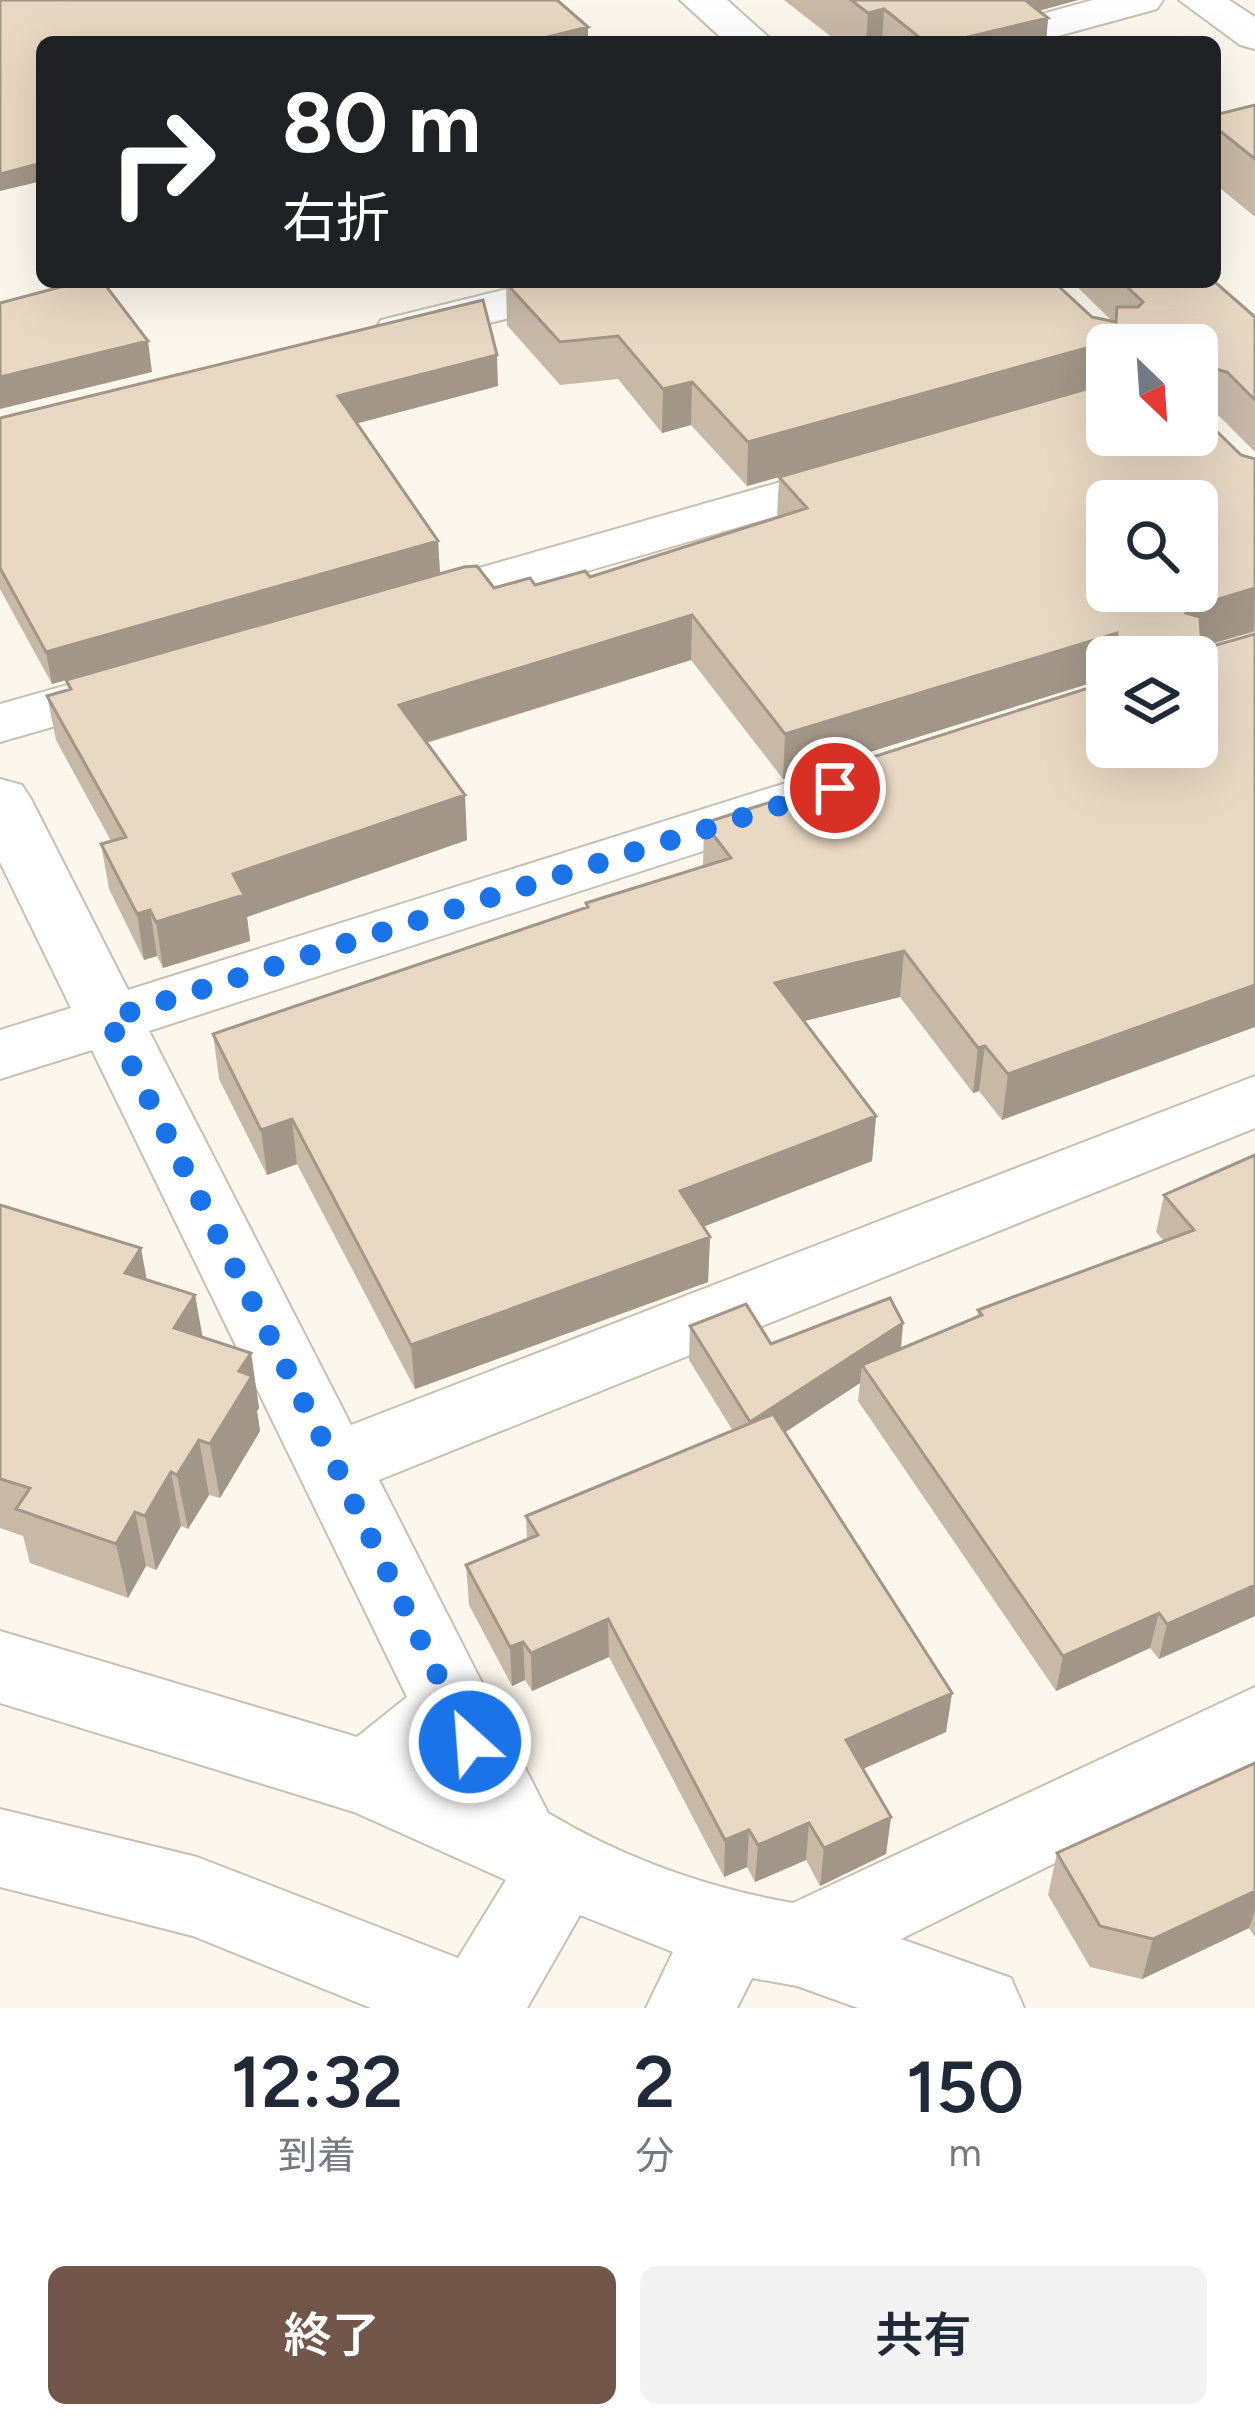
<!DOCTYPE html>
<html lang="ja">
<head>
<meta charset="utf-8">
<style>
	:root { --surface:#fff; --page:#f2f2f3; --text:#1f2937; --muted:#747a83; --accent:#715649 }
	body { margin:0; font-family:Figtree,"Noto Sans JP",sans-serif; background:var(--page); color:var(--text); height:100vh; display:flex; flex-direction:column; font-size:45px; white-space:nowrap }
	* { box-sizing:border-box; margin:0 }
	p { font-size:39px; color:var(--muted) }
	.icon { flex:none; width:66px; height:66px; fill:none; stroke:currentColor; stroke-width:2; stroke-linecap:round; stroke-linejoin:round }
	.map { position:relative; height:2008px; overflow:hidden }
	.panel { display:flex; flex-direction:column; background:var(--surface); flex:1 }
	.panel>* { flex:none }
	.top-card { position:absolute; left:36px; top:36px; width:1185px; height:252px; border-radius:18px; box-shadow:0 12px 48px #0002; background:#202124; color:#fff; overflow:hidden }
	.needle { width:78px; rotate:155deg }
	.fabs { position:absolute; left:1086px; top:324px; display:grid; gap:24px }
	.fabs a { display:grid; place-items:center; width:132px; height:132px; border-radius:18px; background:var(--surface); box-shadow:0 12px 48px #0002; font-size:60px }
	.pin { position:absolute; display:grid; place-items:center; width:102px; height:102px; color:#fff; margin:-51px; border:6px solid #fff; border-radius:50%; box-shadow:0 3px 12px #0007 }
	.me { position:absolute; width:132px; margin:-66px; rotate:334deg; stroke-linejoin:round; filter:drop-shadow(0 0 9px #0008) }
	.turn { display:flex; align-items:center; gap:42px; height:252px; padding:0 48px; font-size:54px }
	.turn .icon { width:156px; height:156px; stroke-width:2.5 }
	.turn b { display:block; font-size:84px; line-height:102px }
	.eta { display:flex; justify-content:space-evenly; align-items:center; height:204px; text-align:center }
	.eta b { font-size:72px; font-weight:600; line-height:84px }
	.action { display:flex; gap:24px; margin-top:auto; padding:24px 48px }
	.action a { flex:1; height:138px; border-radius:18px; background:var(--accent); color:#fff; font-size:48px; font-weight:600; line-height:138px; text-align:center }
	.action a+a { background:var(--page); color:var(--text) }
	.map>svg:first-child { display:block }
	.lines { fill:none; stroke-linecap:round; stroke-linejoin:round }
	.minor-casing { stroke:#cabfb0; stroke-width:4 }
	.minor { fill:#fff; fill-rule:evenodd }
	.wall { fill:#c8b9a7 }
	.shaded-wall { fill:#a29688 }
	.building { fill:#e8d7c2; stroke:#a29688; stroke-width:3; fill-rule:evenodd }
	.route { stroke:#1a73e8; stroke-width:21; stroke-dasharray:0 37.8 }
</style>
</head>
<body>
<div class="map">
<svg width="1255" height="2008" viewBox="0 0 1255 2008">
	<rect width="100%" height="100%" fill="#fbf7ec"/>
	<g class="lines">
		<g class="minor-casing">
			<path id="minor" d="M680,0H727L774,42H726Z
				M1093,0H1163L1157,9L1036,42H965L972,33Z
				M1179,0H1229L1255,17V49L1240,45Z
				M536,282H620L612,292L399,346L381,342L374,331L381,320Z
				M861,459L880,464L888,475L880,486L401,625L381,620L373,608L381,596Z
				M135,666L156,671L164,684L156,697L0,742V704Z
				M0,779L22,785L31,799L128,990L789,782L811,788L820,802L811,816L149,1031L351,1425L1255,1076V1128L379,1480L548,1813C623,1858 707,1888 793,1903L1255,1687V1764L901,1939L1011,1978L1024,2008H858L797,1986L752,1978L737,2008H646L673,1952L580,1915L527,2008H371L193,1936L0,1887V1809L197,1857L458,1958L506,1880L354,1812L0,1703V1631L357,1737L407,1697L92,1050L0,1079V1030L71,1008L0,862Z"/>
		</g>
		<use href="#minor" class="minor"/>
	</g>
	<path class="wall" d="M784,0H1078L1039,11L1048,18L1046,42H838Z
		M1255,105V216H1254L1215,184V115Z
		M1072,282H1215L1255,317V452L1219,416L1198,410L1197,345H1107V435L1241,455L1255,459V632L1202,646L1002,1120L979,1091L973,1093L900,997L804,1021L876,1116L872,1161L703,1227L710,1237L708,1282L415,1389L297,1164L267,1175L219,1079L213,1034L586,907V903L703,867L704,823L816,788L817,775L1197,657H1107V678L783,779L691,660L427,743L467,840L247,917L250,941L163,968L157,956L144,960L109,889L101,844L111,841L56,740L47,696L68,689L66,680L52,684L0,589V418L498,386L356,423L438,541L440,573L494,588L535,585L590,577L777,517L779,477L747,486L691,425L662,433L618,379L560,385L507,325L506,283L1092,317L1112,321Z
		M1255,1155V1616L1159,1659L1150,1648L1056,1691L858,1401L860,1383L785,1432L952,1693L946,1732L863,1769L891,1817L886,1854L820,1886L806,1860L755,1882L747,1867L724,1877L609,1657L532,1691L525,1680L512,1686L469,1605L466,1565L527,1539L526,1516L733,1431L689,1360L690,1326L771,1344L903,1323L901,1349L977,1318L978,1310L1164,1241L1156,1232L1164,1195Z
		M0,1205L147,1280L195,1295L202,1337L251,1353L259,1408L257,1411L260,1431L220,1498L209,1495L188,1529L181,1526L156,1570L146,1566L128,1598L30,1563L23,1536L0,1528Z
		M1255,1763V1937L1249,1928L1142,1979L1090,1967L1048,1895L1057,1853Z"/>
	<path class="shaded-wall" d="M966,0H1078L971,29L1048,18L1046,42H947Z
		M884,9L882,42H866L868,13Z
		M588,27V42H528Z
		M42,163V181L0,191V174Z
		M148,341L152,372L0,409V377Z
		M1112,341L1111,345H1107L1106,384L747,486L748,442Z
		M497,355L498,386L340,428L338,396Z
		M1205,366L1198,410L1197,411V387L1200,371Z
		M692,382L691,425L662,433L663,389Z
		M438,541L440,574L52,684L46,652Z
		M1255,588L1254,631L1182,653L1186,613L1189,608Z
		M692,615L691,660L402,750L399,705Z
		M1117,633L1113,657H1107V678L783,779L785,734Z
		M465,795L467,840L247,917L250,941L163,968L156,922L233,874Z
		M150,910L157,956L144,960L137,914Z
		M904,951L900,997L773,1029L775,983Z
		M1255,985V1027L1002,1120L1008,1074Z
		M985,1046L979,1091L973,1093L978,1048Z
		M876,1116L872,1161L679,1236L680,1191Z
		M292,1119L297,1164L267,1175L261,1130Z
		M710,1237L708,1282L415,1389L411,1345Z
		M141,1248L151,1303L125,1273Z
		M195,1295L205,1350L174,1328Z
		M903,1323L900,1357L862,1365L860,1383L749,1456L750,1422Z
		M251,1353L259,1408L257,1411L260,1431L220,1498L210,1444L239,1371Z
		M199,1440L209,1495L188,1529L177,1475Z
		M171,1472L181,1526L156,1570L145,1516Z
		M135,1512L146,1566L128,1598L116,1544Z
		M1255,1585V1616L1159,1659L1167,1624Z
		M1159,1613L1150,1648L1056,1691L1063,1656Z
		M608,1619L609,1657L532,1691L531,1653Z
		M523,1642L525,1680L512,1686L510,1647Z
		M952,1693L946,1732L842,1778L846,1740Z
		M891,1817L886,1854L820,1886L824,1848Z
		M809,1823L806,1860L755,1882L758,1845Z
		M749,1830L747,1867L724,1877L725,1840Z
		M1255,1891V1911L1249,1928L1142,1979L1153,1939Z"/>
	<path class="building" d="M0,0H557L588,27L528,42H42V163L0,174Z
		M851,0H1025L1048,18L947,42H925L884,9L868,13Z
		M1255,105V159L1215,127V115Z
		M79,282H103L148,341L0,377V303Z
		M1054,282L1092,317L1116,322L1117,307H1138L1143,302L1122,282H1215L1255,317V400L1227,372L1205,366L1200,371V387L1197,388V345H1118L1112,341L748,442L692,382L663,389L618,336L560,342L506,283Z
		M483,300L497,355L338,396L438,541L46,652L0,568V418Z
		M1107,383V435H1197V412L1241,455L1255,459V588L1189,608L1186,613L1200,617L1202,649L1255,634V985L1008,1074L985,1046L978,1048L904,951L775,983L876,1116L680,1191L710,1237L411,1345L292,1119L261,1130L213,1034L588,907L586,903L731,858L704,823L825,785L817,775L1107,682V747H1197V657H1116L1117,633L785,734L692,615L399,705L465,795L233,874L244,895L156,922L150,910L137,914L101,844L126,837L47,696L71,689L66,680L464,567L477,566L494,588L530,578L535,585L585,571L590,577L807,508L779,477ZM1107,501H1197V591H1107Z
		M1255,1155V1585L1167,1624L1159,1613L1063,1656L862,1365L982,1315L978,1310L1194,1230L1164,1195Z
		M0,1205L141,1248L125,1273L195,1295L174,1328L251,1353L239,1371L252,1376L210,1444L199,1440L177,1475L171,1472L145,1516L135,1512L116,1544L16,1509L30,1488L0,1479Z
		M890,1298L903,1323L750,1422L690,1326L746,1304L771,1344Z
		M773,1414L952,1693L846,1740L891,1817L824,1848L809,1823L758,1845L749,1830L725,1840L608,1619L531,1653L523,1642L510,1647L466,1565L538,1535L526,1516Z
		M1255,1763V1891L1153,1939L1100,1926L1057,1853Z"/>
	<g class="lines">
		<path class="route" d="M470,1742L335,1464L108,1019L835,788"/>
	</g>
</svg>
<div class="fabs">
<a><svg class="needle" viewBox="-14 -14 28 28"><path d="M0-13l5 13h-10z" fill="#e53935"/><path d="M0 13l5-13h-10z" fill="#747a83"/></svg></a>
<a><svg class="icon" aria-label="search" viewBox="0 0 24 24"><circle cx="10" cy="10" r="6"/><path d="M15 15l6 6"/></svg></a>
<a><svg class="icon" aria-label="layers" viewBox="0 0 24 24"><path d="M12 4l9 5-9 5-9-5zM3 14l9 5 9-5"/></svg></a>
</div>
<div class="pin" style="left:835px;top:788px;background:#d93025"><svg class="icon" aria-label="arrive" viewBox="0 0 24 24"><path d="M6 21V4h12l-3 4 3 4H6"/></svg></div>
<svg class="me" style="left:470px;top:1742px" viewBox="-20 -20 40 40"><circle r="17" fill="#1a73e8" stroke="#fff" stroke-width="3"/><path d="M0-11L8 9 0 5-8 9z" fill="#fff"/></svg>
<div class="top-card">
<div class="turn"><svg class="icon" aria-label="right" viewBox="0 0 24 24"><path d="M7 20v-9h11M14 6l5 5-5 5"/></svg><div><b>80 m</b>右折</div></div>
</div>
</div>
<section class="panel">
<div class="eta">
<div><b>12:32</b><p>到着</p></div>
<div><b>2</b><p>分</p></div>
<div><b>150</b><p>m</p></div>
</div>
<div class="action"><a>終了</a><a>共有</a></div>
</section>
</body>
</html>
